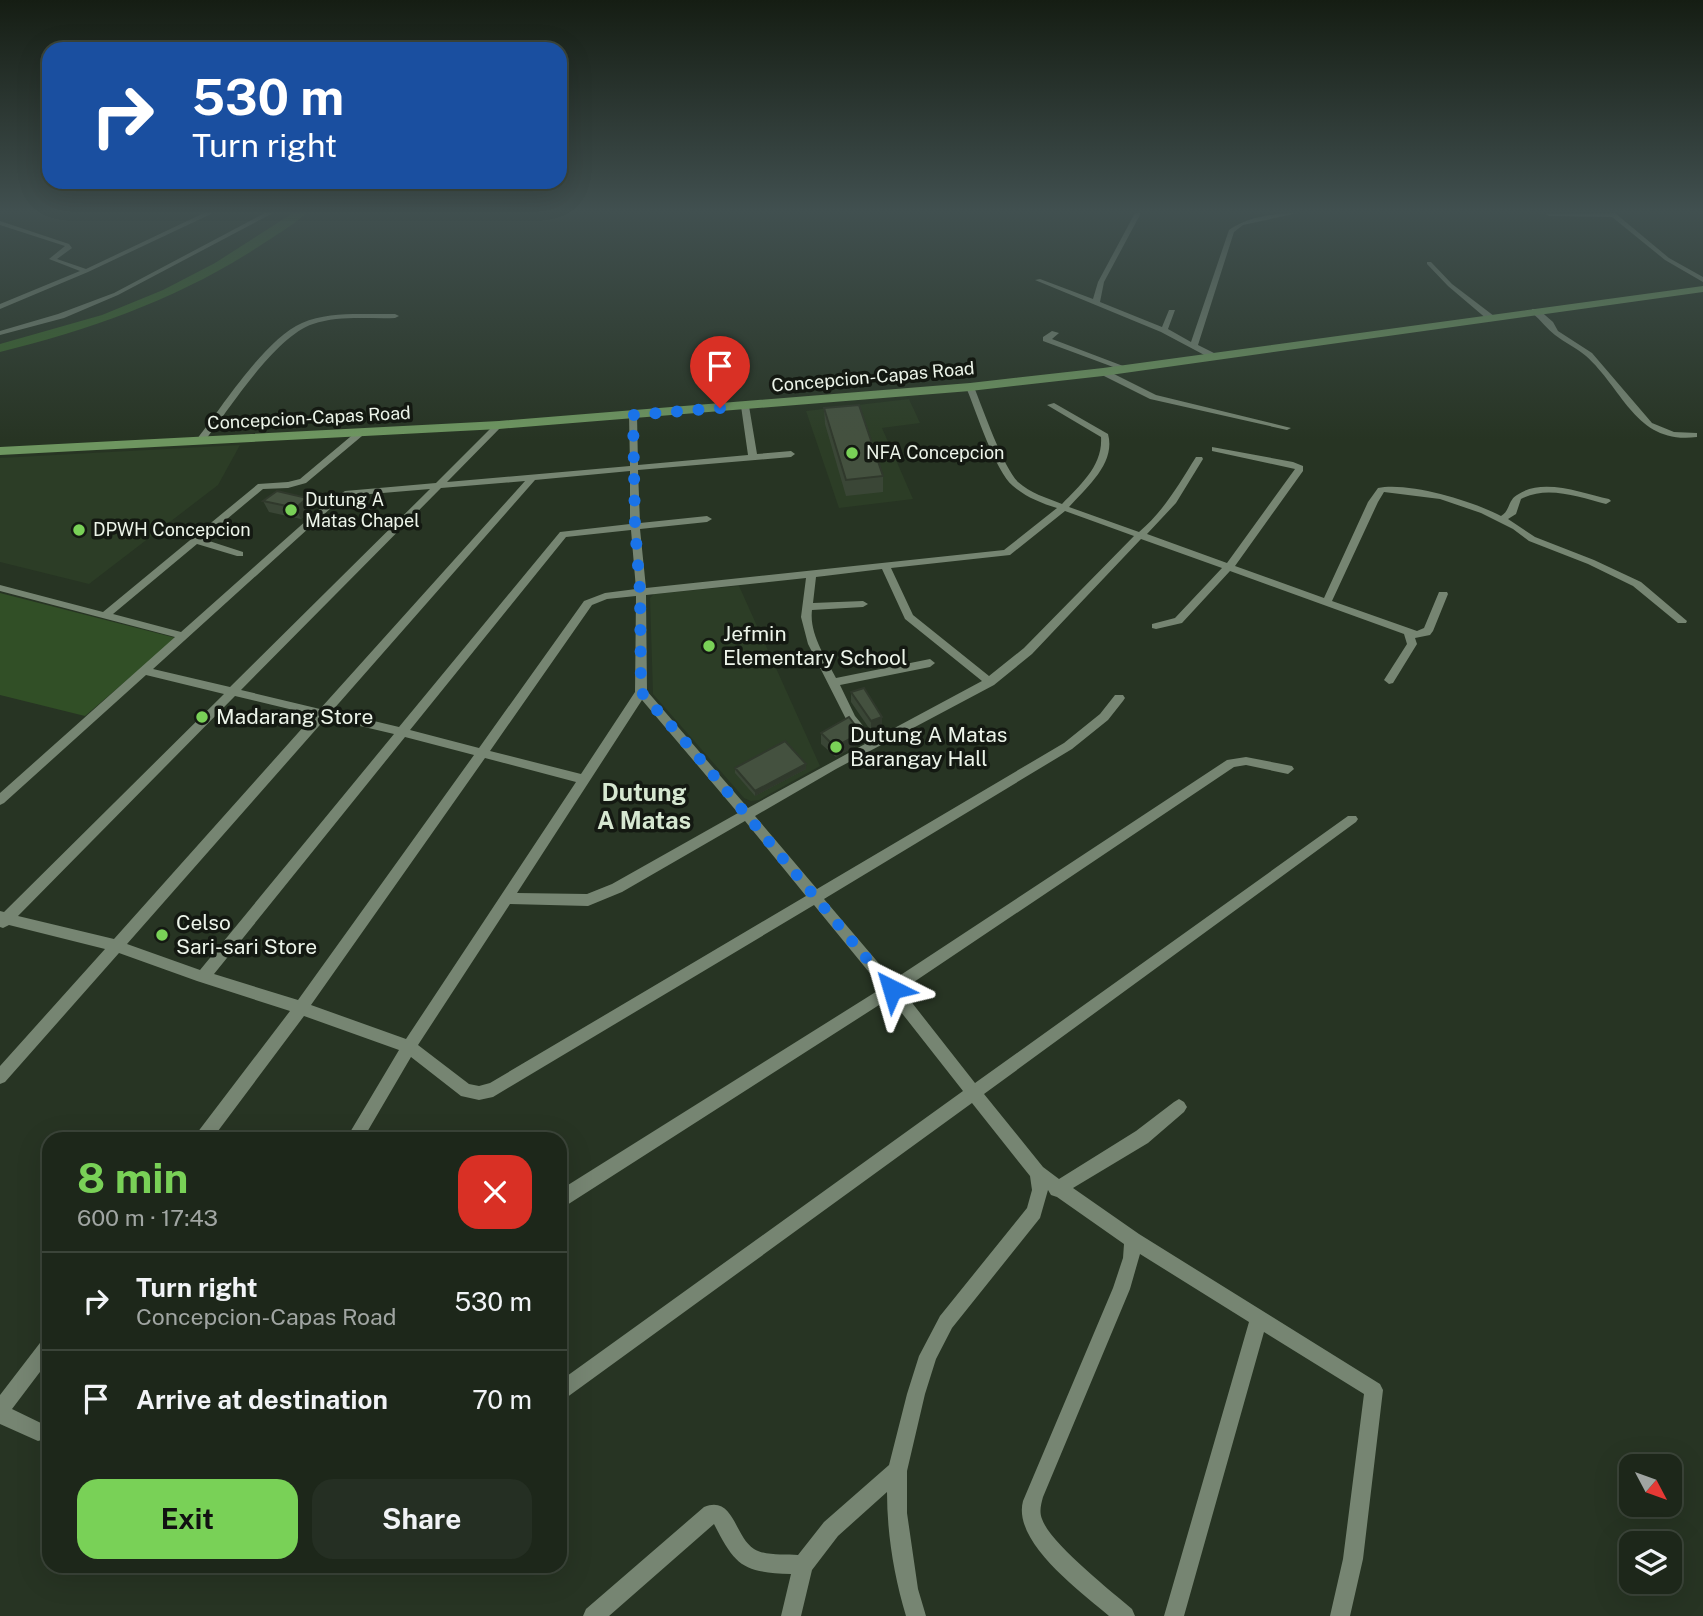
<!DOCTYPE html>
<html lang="en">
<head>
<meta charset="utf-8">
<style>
	:root { --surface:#1d271a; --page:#252f23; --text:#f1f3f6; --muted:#a0a5a2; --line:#3b4439; --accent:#79d157 }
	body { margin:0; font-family:"Public Sans",sans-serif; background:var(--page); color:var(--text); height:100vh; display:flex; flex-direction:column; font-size:26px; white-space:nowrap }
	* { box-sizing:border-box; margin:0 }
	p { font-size:23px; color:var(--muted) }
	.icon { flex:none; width:38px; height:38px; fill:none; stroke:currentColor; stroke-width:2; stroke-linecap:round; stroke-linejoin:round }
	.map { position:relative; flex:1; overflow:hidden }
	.side { position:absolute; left:42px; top:1132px; width:525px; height:441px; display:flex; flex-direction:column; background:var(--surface); border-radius:21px; box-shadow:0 7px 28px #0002,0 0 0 2px var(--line) }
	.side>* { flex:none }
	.guide { position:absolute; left:42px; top:42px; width:525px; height:147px; border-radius:21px; box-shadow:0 7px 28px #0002,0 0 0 2px var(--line); background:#1a4fa0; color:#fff; overflow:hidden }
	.needle { width:46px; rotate:131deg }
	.tools { position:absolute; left:1619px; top:1454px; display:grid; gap:14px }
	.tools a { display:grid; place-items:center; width:63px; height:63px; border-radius:14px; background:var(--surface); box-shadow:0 7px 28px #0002,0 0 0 2px var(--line); font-size:35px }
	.pin { position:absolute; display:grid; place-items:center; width:60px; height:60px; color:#fff; margin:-72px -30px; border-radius:50% 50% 50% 0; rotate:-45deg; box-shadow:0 0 7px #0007 }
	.pin .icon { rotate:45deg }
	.me { position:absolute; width:77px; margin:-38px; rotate:320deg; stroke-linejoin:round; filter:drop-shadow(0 0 5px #0008) }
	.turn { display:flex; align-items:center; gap:24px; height:147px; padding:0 35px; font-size:32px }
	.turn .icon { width:91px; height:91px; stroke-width:2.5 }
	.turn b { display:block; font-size:49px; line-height:60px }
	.round { display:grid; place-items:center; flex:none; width:74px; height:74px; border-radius:21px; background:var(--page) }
	.head { display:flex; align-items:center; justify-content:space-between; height:119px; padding:0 35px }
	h1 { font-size:42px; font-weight:700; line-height:52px; color:var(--accent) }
	.primary-button { display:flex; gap:14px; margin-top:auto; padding:14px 35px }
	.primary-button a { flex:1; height:80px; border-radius:21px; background:var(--accent); color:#111; font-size:28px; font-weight:700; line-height:80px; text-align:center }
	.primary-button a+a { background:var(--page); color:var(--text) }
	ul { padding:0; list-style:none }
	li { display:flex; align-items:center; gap:21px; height:98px; padding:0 35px; border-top:2px solid var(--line) }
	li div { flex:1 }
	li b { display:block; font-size:26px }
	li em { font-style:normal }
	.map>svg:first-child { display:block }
	.built { fill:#2c3d26 }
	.green { fill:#314f26 }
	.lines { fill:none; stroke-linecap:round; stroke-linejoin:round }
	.river { fill:#39642a; fill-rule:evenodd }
	.minor { fill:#768572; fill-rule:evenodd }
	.primary { fill:#6e9660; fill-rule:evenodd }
	.wall { fill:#3a4636 }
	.shaded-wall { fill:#30392c }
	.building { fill:#44513f; stroke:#30392c; stroke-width:2 }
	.route { stroke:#1a73e8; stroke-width:12; stroke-dasharray:0 21.6 }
	.poi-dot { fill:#79d157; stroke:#141912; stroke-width:2.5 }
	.labels { text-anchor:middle; stroke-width:7; stroke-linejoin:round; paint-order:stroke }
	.far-street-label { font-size:18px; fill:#ecf4e9; stroke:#141912 }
	.far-poi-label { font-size:18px; fill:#ecf4e9; stroke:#141912; text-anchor:start }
	.poi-label { font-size:21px; fill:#ecf4e9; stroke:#141912; text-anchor:start }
	.quarter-label { font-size:24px; font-weight:bold; fill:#d6e7d1; stroke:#141912 }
</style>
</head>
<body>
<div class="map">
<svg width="1703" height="1616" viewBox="0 0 1703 1616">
	<rect width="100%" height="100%" fill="#273423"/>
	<path class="built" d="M909,399L920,423L882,428L913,499L839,508L806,411Z
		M240,445L218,485L89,584L0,562V458Z
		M739,586L820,766L759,800L751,801L744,798L653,694L650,598L654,594Z"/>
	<path class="green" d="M0,593L176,638L85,716L0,695Z"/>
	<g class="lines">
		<path class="river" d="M293,213H306C293,226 274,236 258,247C178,299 92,329 0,352V344L102,315L163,290L215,263Z"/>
		<path class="minor" d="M204,213H213L88,272L0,309V304L80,271L49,259L65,246L0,225V221L69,244L72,248L57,259L86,269Z
			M265,213H273L118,295L64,318L0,335V331L58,314L114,293Z
			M1135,213H1141L1104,282L1100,302L1162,327L1169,310H1175L1168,329L1191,342L1229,230C1247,217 1276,213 1298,213L1243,225L1234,232L1198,345L1216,354V358H1210L1161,332L1035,280L1040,279L1093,299L1098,282Z
			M1615,213L1669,258L1703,277V282L1665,260L1612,217L1549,216L1546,214Z
			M1427,262H1431L1452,284L1494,316V320H1488L1448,286L1427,264Z
			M1532,309H1538L1553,322L1558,331L1592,353L1652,423L1674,432L1697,433V437C1636,445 1624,390 1586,356C1577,348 1565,343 1555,335C1547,329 1541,320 1532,313Z
			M360,314H395L399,316L395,318C368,319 339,315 313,324C274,337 229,410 203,443H197V439C223,406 264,340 302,323C320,315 341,314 360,314Z
			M1052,331L1059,333L1052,339L1131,369L1124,371L1043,341V337Z
			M1100,370H1106L1156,395L1291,428L1287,430L1150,399L1100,374Z
			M967,385L974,387C983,409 1003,467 1018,482C1030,493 1047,498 1062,504C1080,485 1103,466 1101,437L1047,405L1054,403L1108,434C1116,463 1087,487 1069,507L1139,532C1164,511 1179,484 1196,457H1202L1203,459L1176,503L1147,534L1227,563L1295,469L1212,451V447L1293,462L1303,466V471L1235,566L1324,598L1368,502L1378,488C1410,482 1472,501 1501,516C1510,511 1508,500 1517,495C1542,477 1582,493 1609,499L1611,501L1606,504C1579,497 1547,485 1521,499L1516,514L1508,519L1535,537L1594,560L1641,582L1687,621L1686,623H1678L1633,586L1588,564L1529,541L1513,529L1481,513L1440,499L1384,492L1378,502L1332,601L1417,631L1424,628L1439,592H1447L1448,594L1433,631L1430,635L1415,638L1417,644L1393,683L1389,684L1384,680L1407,644L1404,634L1230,571L1182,623L1156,629L1152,628V624L1175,618L1222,568L1141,539L1032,654L994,685L836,769L755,816L817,889L1064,743L1100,714L1115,695H1123L1125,698L1123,701L1108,720L1072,749L824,899L893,980L1227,760L1246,757L1292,766L1294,769L1288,774L1246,765L1234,767L902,990L975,1083L1348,816H1356L1358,819L1356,822L984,1094L1043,1167L1059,1179L1136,1131L1174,1102L1179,1099L1184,1102L1187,1107L1184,1112L1148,1143L1073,1188L1139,1234L1380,1384L1383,1390L1363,1559L1350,1616H1330L1343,1559L1364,1394L1264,1332L1184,1616H1164L1249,1322L1140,1254L1130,1289L1043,1497C1041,1504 1039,1512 1042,1519C1050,1543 1111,1591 1132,1609L1135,1616H1109C1081,1592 1012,1542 1023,1501L1113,1288L1123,1258L1124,1244L1057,1197L1051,1195L1048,1190L1040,1218L952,1328L936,1359L925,1394L907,1471V1513L918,1589L926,1616H906C894,1576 887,1534 887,1492L838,1536L812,1570L801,1616H781L791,1574C743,1572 736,1567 714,1524L609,1616H583L586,1609L704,1507C734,1495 734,1536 754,1549C765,1556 785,1554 798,1555L824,1522L889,1465L907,1394L919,1356L940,1316L1027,1208L1032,1190L1030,1176L972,1103L566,1398L560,1401V1381L963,1091L890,998L567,1205L560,1207V1190L882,988L814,905L493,1097L479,1100L461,1096L411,1057L363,1139H346L399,1050L304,1016L212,1139H195L197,1133L290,1011L197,981L119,953L5,1082L0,1084V1066L105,949L9,925L3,928L0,927V911L4,912L224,694L146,675L4,803L0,805V793L175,637L0,591V585L103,612L258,484L288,482L300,479L356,432H362V436L306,483L288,488L263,489L203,539L243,552V556H237L197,544L113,614L181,632L325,504L345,491L436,483L496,423L503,425L447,482L630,466L629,415L633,413L637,415L638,465L748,455L741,406L745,404L749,406L757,454L791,451L795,454L791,457L638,470L640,523L707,516L712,519L707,522L640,529L646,588L1004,550L1057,508C1041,503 1026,497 1013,486C995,471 976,411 966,387ZM630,471V524L560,532L399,727L332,711L535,480ZM525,481L320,709L241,690L441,488ZM430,489L230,687L153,669L331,508L347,496ZM1065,511L1134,536L1024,648L989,676L913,615L891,568L1010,555ZM631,530L636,589L605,593L584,601L479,748L410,730L566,537ZM882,569L905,619L982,681L874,739L855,716L840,685L930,667L935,663L930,659L836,678C826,658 809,634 812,610L863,607L868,604L863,601L813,603L816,577ZM806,578L801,617L808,644L847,721L865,744L748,808L647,691L646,595ZM636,596L635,692L581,774L490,751L592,605L607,599ZM235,696L314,715L114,939L18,916ZM642,700L738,813L612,884L587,894L517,893ZM326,718L394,734L200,970L127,944ZM405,737L474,755L298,1000L214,974ZM485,758L576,782L406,1039L311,1005ZM745,821L806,896L490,1083L479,1086L469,1084L418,1045L510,904L588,906L622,892Z
			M49,1336V1360L12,1409L45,1425L47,1432L45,1439L38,1441L0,1424V1395L43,1339Z"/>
		<path class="primary" d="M1703,286V292L1103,376L970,391L499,429L0,455V447L499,421L970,383L1103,368Z"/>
	</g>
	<path class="wall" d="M824,408L883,476V492L846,496L825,424Z
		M263,501L313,509L301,519L269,512Z
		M851,692L882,717V728L871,731L851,702Z
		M821,733H861V743L836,757L821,744Z
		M735,768L806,769L755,796L735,773Z"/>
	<path class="shaded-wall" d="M307,498L313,509L301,519L296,508Z
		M882,717V728L871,731V721Z
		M861,733V743L836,757L835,747Z
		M806,764V769L755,796V791Z"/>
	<path class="building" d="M859,405L883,476L846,480L824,408Z
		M277,491L307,498L296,508L263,501Z
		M864,688L882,717L871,721L851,692Z
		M849,717L861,733L835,747L821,733Z
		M785,741L806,764L755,791L735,768Z"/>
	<linearGradient id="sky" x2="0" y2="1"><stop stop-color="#151d13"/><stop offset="0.48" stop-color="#415050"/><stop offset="1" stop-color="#415050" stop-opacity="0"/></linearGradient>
	<rect width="1703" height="440" fill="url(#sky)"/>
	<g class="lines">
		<path class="route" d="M720,408L633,415L635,526L640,592L641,692L689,746L892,989"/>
	</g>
	<g class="poi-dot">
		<circle cx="852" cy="453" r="7"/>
		<circle cx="291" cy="510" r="7"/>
		<circle cx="79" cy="530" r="7"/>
		<circle cx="709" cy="646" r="7"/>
		<circle cx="202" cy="717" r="7"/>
		<circle cx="836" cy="747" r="7"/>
		<circle cx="162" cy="935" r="7"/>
	</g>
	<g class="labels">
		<g class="far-street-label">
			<text transform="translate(873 377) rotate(-5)" y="6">Concepcion-Capas Road</text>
			<text transform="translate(309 418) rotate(-3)" y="6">Concepcion-Capas Road</text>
		</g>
		<g class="far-poi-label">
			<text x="866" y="459">NFA Concepcion</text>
			<text x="305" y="506">Dutung A<tspan x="305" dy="21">Matas Chapel</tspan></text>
			<text x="93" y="536">DPWH Concepcion</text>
		</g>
		<g class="poi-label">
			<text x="723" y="641">Jefmin<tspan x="723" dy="24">Elementary School</tspan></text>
			<text x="216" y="724">Madarang Store</text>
			<text x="850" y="742">Dutung A Matas<tspan x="850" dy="24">Barangay Hall</tspan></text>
			<text x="176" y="930">Celso<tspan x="176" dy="24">Sari-sari Store</tspan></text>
		</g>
		<g class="quarter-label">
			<text x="644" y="801">Dutung<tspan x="644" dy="28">A Matas</tspan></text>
		</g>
	</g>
</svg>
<div class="tools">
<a><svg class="needle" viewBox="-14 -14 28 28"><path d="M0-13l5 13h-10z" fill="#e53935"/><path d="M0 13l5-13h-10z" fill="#a0a5a2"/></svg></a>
<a><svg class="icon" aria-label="layers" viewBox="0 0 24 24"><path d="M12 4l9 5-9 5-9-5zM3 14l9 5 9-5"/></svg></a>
</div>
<div class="pin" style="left:720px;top:408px;background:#d93025"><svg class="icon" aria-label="arrive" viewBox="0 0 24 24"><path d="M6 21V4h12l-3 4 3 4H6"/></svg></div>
<svg class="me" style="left:892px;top:989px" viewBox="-20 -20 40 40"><path d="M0-17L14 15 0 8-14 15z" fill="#1a73e8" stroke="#fff" stroke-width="4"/></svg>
<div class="guide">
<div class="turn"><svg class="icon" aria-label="right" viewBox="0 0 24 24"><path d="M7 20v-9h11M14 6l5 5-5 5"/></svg><div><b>530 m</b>Turn right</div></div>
</div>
<section class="side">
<div class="head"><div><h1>8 min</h1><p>600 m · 17:43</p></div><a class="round" style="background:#d93025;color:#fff"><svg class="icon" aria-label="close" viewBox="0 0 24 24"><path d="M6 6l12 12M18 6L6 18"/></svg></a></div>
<ul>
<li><svg class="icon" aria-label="right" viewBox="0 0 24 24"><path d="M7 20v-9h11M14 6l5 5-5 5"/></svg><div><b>Turn right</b><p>Concepcion-Capas Road</p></div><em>530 m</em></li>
<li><svg class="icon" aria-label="arrive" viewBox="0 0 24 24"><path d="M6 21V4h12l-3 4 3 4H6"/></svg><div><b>Arrive at destination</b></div><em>70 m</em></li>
</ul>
<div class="primary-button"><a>Exit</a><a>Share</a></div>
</section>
</div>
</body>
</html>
